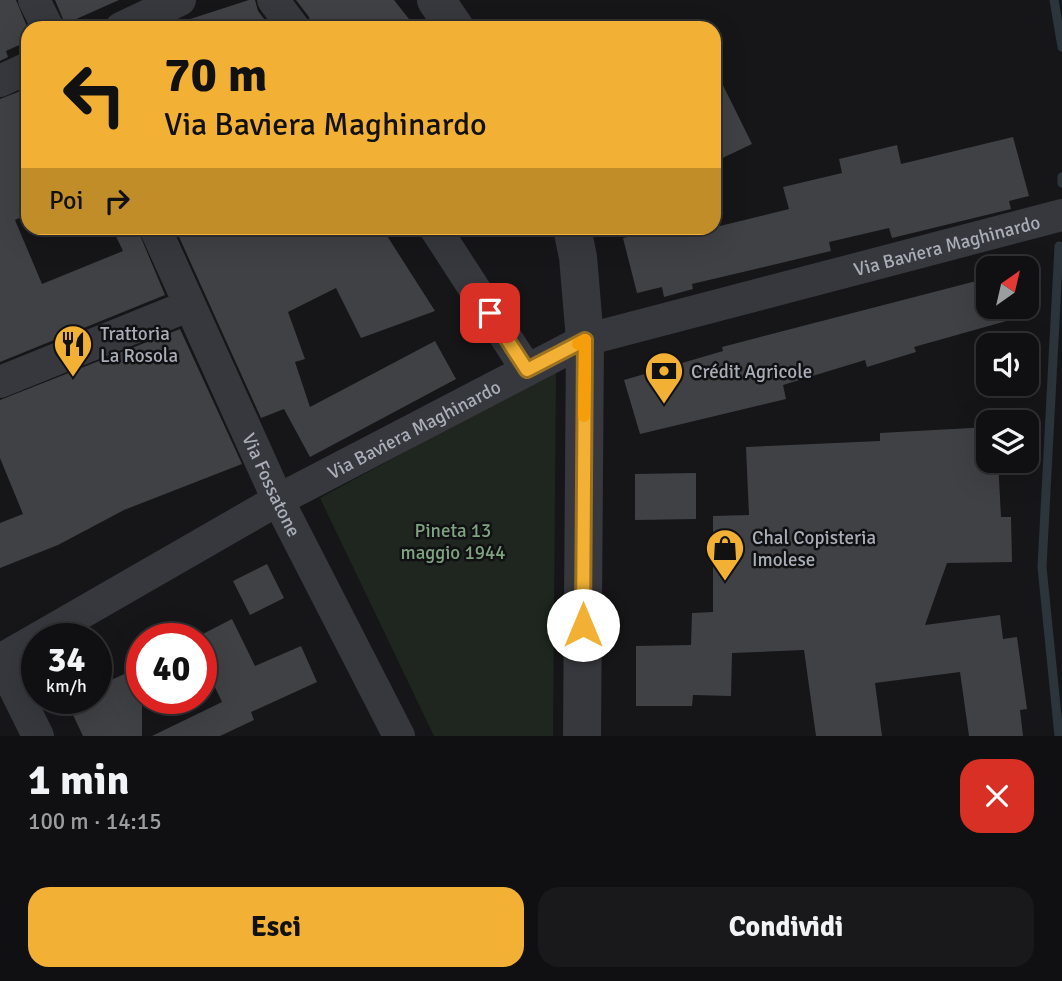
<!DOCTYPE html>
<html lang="it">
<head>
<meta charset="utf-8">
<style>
	:root { --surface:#101012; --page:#19191b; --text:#f1f3f6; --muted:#9c9d9f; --line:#303032; --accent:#f2b134 }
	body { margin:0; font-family:Signika,sans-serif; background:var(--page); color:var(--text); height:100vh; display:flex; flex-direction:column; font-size:26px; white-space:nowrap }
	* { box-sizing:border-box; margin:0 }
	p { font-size:23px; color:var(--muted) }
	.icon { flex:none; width:38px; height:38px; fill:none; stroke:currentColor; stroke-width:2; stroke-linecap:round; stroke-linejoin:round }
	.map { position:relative; height:736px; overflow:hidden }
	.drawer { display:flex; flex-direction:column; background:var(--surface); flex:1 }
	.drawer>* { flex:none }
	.guide { position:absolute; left:21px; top:21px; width:700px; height:214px; border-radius:21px; box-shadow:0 7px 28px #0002,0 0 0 2px var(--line); background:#f2b134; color:#111; overflow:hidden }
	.needle { width:46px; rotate:34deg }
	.tools { position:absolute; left:976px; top:256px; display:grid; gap:14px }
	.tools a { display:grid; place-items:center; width:63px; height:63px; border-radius:14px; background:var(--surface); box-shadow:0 7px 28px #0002,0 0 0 2px var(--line); font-size:35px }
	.speed { position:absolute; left:21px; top:623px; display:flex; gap:14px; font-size:35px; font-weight:700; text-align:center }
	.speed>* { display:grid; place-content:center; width:91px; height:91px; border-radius:50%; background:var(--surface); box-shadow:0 7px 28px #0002,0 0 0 2px var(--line); line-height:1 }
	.speed small { font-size:18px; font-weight:400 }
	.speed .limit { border:10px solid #d22; background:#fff; color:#111 }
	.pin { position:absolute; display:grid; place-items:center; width:60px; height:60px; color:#fff; margin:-30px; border-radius:14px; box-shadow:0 4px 10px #0006 }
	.me { position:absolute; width:77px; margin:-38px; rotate:0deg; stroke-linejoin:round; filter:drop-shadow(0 0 5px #0008) }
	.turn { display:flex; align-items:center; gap:24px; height:147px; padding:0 28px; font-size:32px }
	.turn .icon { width:91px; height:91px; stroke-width:2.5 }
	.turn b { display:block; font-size:49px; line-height:60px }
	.then { display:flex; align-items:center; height:66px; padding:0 28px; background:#0003; gap:14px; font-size:26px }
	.round { display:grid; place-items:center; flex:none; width:74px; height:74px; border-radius:21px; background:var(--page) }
	.overview { display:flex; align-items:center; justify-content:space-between; height:119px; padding:0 28px }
	h1 { font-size:42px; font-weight:800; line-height:52px }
	.button { display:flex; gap:14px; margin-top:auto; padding:14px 28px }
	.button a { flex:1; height:80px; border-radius:21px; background:var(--accent); color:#111; font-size:28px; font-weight:800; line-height:80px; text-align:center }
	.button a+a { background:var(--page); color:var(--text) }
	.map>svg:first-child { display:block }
	.green { fill:#1e261f }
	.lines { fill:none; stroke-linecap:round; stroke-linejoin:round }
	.stream { stroke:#2c353c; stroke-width:9 }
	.building { fill:#404145 }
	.minor { stroke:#37383d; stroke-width:32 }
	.tertiary { stroke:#37383d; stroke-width:38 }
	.route-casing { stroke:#9d7322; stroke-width:18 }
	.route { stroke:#f2b134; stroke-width:12 }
	.slow { stroke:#f59e0b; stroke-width:12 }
	.labels { text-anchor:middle; stroke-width:5; stroke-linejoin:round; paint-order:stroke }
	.street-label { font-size:19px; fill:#a8adb8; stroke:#111113 }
	.poi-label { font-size:19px; fill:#a8adb8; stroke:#111113; text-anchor:start }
	.park-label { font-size:19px; fill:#7fa381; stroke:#111113 }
</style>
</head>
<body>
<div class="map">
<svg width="1062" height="736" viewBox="0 0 1062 736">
	<rect width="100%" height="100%" fill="#161618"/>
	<path class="green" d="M556,370L553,736H434L320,498Z"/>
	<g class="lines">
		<path class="stream" d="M1054,0L1062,47
			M1062,183V177
			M1059,246L1042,567L1059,736"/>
	</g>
	<path class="building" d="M0,0H16L28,29V41L6,51L8,57L0,61Z
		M55,0H119L65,24Z
		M249,0H255L258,11L271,28H185L184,21Z
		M296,0H394L416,28H312L309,17Z
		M714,67L752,144L714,162Z
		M23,90L28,101V214L15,220L42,284L123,251L112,228H137L165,295L0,362V99Z
		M1013,137L1029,196L1009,201L1011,209L892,238L889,228L829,242L831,251L692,284L693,289L664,297L662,287L637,293L623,238L665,228H677L679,236L789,209L783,187L842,173L839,159L897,145L901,164Z
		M175,228H382L435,311L361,338L336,288L288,312L305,359L295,362L310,407L435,341L456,379L310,457L284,409L261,418Z
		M984,279L989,306H1034L1035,313L914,347L916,352L867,367L865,360L783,385L786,399L640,434L624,380L723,351L722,347Z
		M180,329L242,464L124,510L58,545L0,568V523L23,514L0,458V400Z
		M989,427V460H998L1001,517H1011L1012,562L947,563L925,625L1000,615L1003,639L1017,637L1027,709L1020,710L1023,736H969L960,672L875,683L882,736H816L804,650L732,653L731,696L693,695L692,706H636V646L691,645L692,613L713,612V516L749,515L746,447L880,441V433Z
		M696,473V519L635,520V474Z
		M267,564L284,598L250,615L233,581Z
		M232,619L255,666L301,646L317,682L251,712L254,720L220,736H152L222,702L201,658V639H193Z
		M142,666V736H83L65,698H96V689L100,685Z"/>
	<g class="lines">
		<g class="minor">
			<path d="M34,0L48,28"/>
			<path d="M273,0L294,28"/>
			<path d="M121,28L180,0"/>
			<path d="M0,81L28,68"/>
			<path id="s1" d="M155,228L278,500L399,736"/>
			<path d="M435,228L527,370"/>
			<path d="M0,382L188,306"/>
			<path d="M0,659L38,736"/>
			<path id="s2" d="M0,660L278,500L585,340L1062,215"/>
		</g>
		<path class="tertiary" d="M436,0L455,28
			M572,228L578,257L585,340L582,736"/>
	</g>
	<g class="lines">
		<g class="route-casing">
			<path id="route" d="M490,313L527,370L585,340L583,625"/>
		</g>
		<use href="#route" class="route"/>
		<path class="slow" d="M578,344L585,340L584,416"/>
	</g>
	<defs>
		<g id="restaurant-pin" transform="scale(2.0125)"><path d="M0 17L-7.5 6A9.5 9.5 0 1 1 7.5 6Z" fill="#f2b134" stroke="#111113"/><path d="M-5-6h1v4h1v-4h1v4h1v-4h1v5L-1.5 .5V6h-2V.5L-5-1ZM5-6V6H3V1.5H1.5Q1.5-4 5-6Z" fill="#111"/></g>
		<g id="bank-pin" transform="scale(2.0125)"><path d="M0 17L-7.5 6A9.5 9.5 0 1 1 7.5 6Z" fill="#f2b134" stroke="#111113"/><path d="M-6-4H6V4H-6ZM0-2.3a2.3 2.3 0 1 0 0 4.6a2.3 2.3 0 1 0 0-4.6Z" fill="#111"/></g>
		<g id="shop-pin" transform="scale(2.0125)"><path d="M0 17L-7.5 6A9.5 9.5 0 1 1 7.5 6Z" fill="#f2b134" stroke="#111113"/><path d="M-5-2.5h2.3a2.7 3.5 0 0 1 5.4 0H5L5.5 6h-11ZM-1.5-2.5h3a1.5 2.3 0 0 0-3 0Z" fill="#111"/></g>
	</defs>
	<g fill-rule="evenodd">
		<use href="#restaurant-pin" x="73" y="344"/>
		<use href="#bank-pin" x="664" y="371"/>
		<use href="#shop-pin" x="725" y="548"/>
	</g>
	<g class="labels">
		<g class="street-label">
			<text dy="7" stroke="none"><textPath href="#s2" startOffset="1041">Via Baviera Maghinardo</textPath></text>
			<text dy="7" stroke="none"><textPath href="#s2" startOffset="474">Via Baviera Maghinardo</textPath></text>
			<text dy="7" stroke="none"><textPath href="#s1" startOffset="282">Via Fossatone</textPath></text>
		</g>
		<g class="poi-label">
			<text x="100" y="340">Trattoria<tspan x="100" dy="22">La Rosola</tspan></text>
			<text x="691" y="378">Crédit Agricole</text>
			<text x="752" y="544">Chal Copisteria<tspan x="752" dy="22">Imolese</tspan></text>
		</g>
		<g class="park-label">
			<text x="453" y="537">Pineta 13<tspan x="453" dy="22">maggio 1944</tspan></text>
		</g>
	</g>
</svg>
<div class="tools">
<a><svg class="needle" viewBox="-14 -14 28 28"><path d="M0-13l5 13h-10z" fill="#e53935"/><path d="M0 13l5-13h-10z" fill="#9c9d9f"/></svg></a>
<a><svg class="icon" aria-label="sound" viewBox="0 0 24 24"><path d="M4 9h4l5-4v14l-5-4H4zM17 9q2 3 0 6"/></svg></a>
<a><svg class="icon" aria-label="layers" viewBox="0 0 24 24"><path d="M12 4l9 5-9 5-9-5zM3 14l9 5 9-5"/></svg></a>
</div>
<div class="speed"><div>34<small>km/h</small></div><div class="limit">40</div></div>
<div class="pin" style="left:490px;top:313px;background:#d93025"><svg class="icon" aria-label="arrive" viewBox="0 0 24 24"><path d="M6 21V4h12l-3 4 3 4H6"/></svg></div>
<svg class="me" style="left:583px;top:625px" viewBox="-20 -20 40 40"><circle r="19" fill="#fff"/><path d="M0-13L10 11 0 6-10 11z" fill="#f2b134"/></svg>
<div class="guide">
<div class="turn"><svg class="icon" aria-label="left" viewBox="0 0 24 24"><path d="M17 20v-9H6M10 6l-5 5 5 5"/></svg><div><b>70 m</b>Via Baviera Maghinardo</div></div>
<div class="then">Poi<svg class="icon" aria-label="right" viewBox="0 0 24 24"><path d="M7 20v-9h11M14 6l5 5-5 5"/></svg></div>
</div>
</div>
<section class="drawer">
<div class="overview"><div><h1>1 min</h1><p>100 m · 14:15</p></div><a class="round" style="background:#d93025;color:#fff"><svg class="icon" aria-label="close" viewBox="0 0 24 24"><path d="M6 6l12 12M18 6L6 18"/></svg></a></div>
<div class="button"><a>Esci</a><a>Condividi</a></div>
</section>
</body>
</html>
